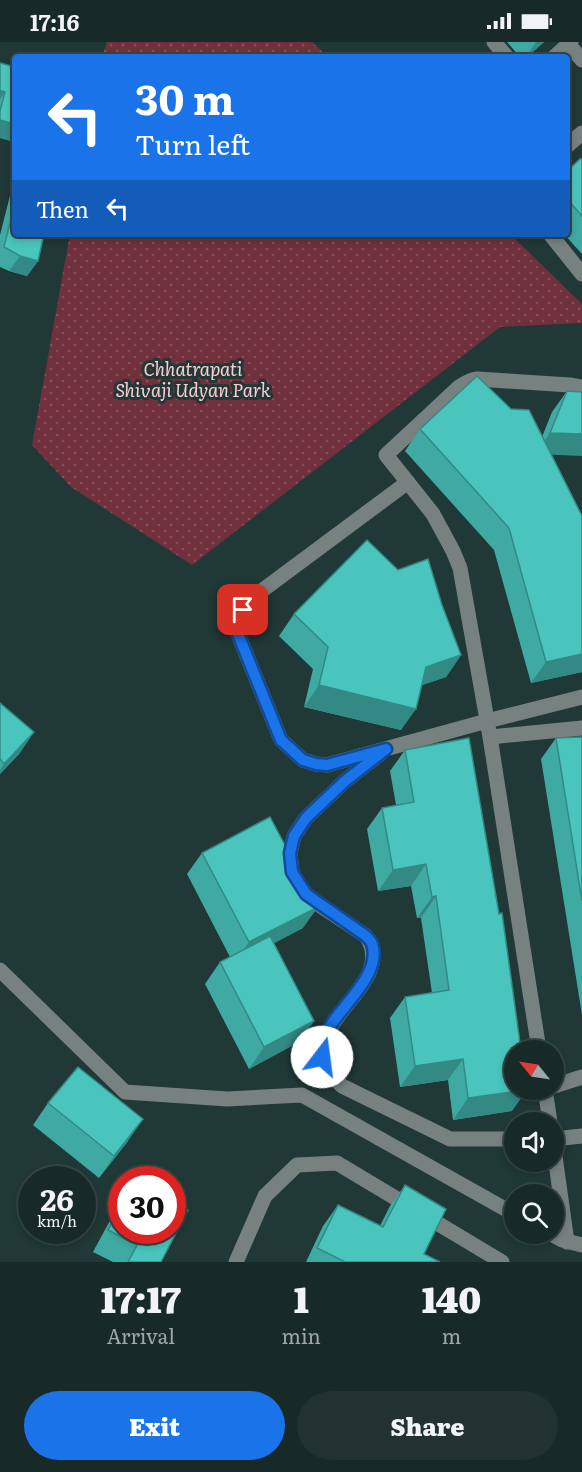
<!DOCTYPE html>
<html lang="en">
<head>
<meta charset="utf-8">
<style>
	:root { --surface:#182a28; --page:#213230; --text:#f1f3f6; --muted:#9fa7a8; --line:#364645; --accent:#1a73e8 }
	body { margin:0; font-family:Literata,serif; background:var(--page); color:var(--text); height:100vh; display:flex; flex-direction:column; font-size:22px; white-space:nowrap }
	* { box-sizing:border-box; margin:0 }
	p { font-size:20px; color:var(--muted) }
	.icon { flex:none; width:33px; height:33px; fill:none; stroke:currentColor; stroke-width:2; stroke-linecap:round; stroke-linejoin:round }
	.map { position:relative; height:1220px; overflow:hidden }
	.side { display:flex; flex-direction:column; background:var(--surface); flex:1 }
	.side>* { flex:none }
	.top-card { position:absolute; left:12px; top:12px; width:558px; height:183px; border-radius:6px; box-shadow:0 3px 9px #0003,0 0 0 2px var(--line); background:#1a73e8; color:#fff; overflow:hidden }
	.needle { width:39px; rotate:300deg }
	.buttons { position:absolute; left:504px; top:998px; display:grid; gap:12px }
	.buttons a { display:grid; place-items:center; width:60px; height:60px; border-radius:50%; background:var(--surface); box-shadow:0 3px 9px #0003,0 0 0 2px var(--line); font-size:30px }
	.speed { position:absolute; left:18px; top:1124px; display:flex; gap:12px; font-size:30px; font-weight:700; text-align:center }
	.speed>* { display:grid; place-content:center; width:78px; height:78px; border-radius:50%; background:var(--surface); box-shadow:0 3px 9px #0003,0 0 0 2px var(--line); line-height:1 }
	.speed small { font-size:15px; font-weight:400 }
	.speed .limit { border:9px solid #d22; background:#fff; color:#111 }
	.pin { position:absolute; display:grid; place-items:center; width:51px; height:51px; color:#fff; margin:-26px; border-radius:12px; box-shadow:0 3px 9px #0006 }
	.me { position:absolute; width:66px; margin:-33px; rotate:15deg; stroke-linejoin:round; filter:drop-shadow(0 0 4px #0008) }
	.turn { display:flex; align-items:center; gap:21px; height:126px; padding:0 24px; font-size:27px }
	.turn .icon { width:78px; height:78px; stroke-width:2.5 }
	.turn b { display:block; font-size:42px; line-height:51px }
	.then { display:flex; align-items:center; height:57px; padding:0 24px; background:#0003; gap:12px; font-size:22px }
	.eta { display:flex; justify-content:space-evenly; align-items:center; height:102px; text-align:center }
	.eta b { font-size:36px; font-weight:800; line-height:42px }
	.cta { display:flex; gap:12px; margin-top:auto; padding:12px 24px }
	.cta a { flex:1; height:69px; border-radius:36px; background:var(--accent); color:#fff; font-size:24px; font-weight:800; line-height:69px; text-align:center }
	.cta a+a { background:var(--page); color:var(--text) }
	.status { display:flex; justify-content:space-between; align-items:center; height:42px; padding:0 30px; background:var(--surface); direction:ltr }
	.status svg { height:16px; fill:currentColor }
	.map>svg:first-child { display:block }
	.green { fill:url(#green-dots) }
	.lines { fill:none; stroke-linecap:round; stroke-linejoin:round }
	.minor { stroke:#768180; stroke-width:15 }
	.wall { fill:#3fa9a3 }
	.shaded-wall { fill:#338a84 }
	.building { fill:#49c5bd; stroke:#338a84; stroke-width:1.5 }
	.route-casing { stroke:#114b97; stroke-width:15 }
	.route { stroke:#1a73e8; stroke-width:10 }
	.labels { text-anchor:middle; stroke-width:6; stroke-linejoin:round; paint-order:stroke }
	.park-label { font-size:18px; font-style:italic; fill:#fecdd3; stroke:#203836 }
</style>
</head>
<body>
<div class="status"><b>17:16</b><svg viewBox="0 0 49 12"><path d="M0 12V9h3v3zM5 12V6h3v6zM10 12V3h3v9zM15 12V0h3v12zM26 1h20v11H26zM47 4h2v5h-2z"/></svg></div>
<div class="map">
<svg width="582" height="1220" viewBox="0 0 582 1220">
	<defs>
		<pattern id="green-dots" width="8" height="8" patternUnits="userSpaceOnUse" patternTransform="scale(1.5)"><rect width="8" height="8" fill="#70303c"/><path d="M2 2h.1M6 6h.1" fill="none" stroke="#844f59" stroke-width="1.8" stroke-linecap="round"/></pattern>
	</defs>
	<rect width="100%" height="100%" fill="#203836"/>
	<path class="green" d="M107,0H312L328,15H102Z
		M70,192H510L582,262V281L500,285L192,523L71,445L32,403Z"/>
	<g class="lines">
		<path class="minor" d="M494,0L507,15
			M568,2L582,18
			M554,15L571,0
			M567,104L582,91
			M550,192L582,232
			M408,440L252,556C245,566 238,574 236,587L281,698L303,718L316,722L327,723L487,679L582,655
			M490,695L582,686
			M381,711L345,739L306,776L294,794L290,811L292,830L299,843L306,852L315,860L366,894C398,940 307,976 325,1022C328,1031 335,1037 342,1044L450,1097H514
			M0,928L125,1050L227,1057L302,1053L514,1172
			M539,1008L490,695L460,526L453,509L433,472L386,413L459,345C465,341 470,338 477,337L570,343L582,345
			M554,1044L582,1035
			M545,1047L550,1080
			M554,1097L582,1094
			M554,1107L567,1200
			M549,1191L562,1198L582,1203
			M236,1220L265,1154L297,1123L337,1121L502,1220"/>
	</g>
	<path class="wall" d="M507,0H544L527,15H520Z
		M0,21L15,100L0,96Z
		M582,117V212L564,192H567V129Z
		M15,134V192L38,219L27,234L9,229L0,225V193Z
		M567,349L551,413L582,630L531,641L494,508L405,409L420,387L511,367L542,395L552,370Z
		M398,528L442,563L461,613L446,635L422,643L401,688L304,665L313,627L279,594L294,572Z
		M0,661L34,690L19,712L0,732Z
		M582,695V973L541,717L556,696Z
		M405,708L512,1069L453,1078L448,1038L400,1045L390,976L405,955L432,951L421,876H417L411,844L378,849L367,787L382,766L396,763L390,729Z
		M202,811L303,886L274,901L314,979L299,1000L249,1027L205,942L220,920L230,915L187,832Z
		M48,1061L128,1099L99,1136L33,1083Z
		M405,1143L424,1212L440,1220H306L323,1184L338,1163L380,1184L390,1164Z
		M122,1156V1188L161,1220H113L93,1210Z"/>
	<path class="shaded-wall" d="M536,0H544L527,15H526Z
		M0,48L5,50L0,57Z
		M0,78L15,82V100L0,96Z
		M20,214L38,219L27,234L9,229Z
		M550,391L582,392V414L535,412Z
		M582,612V630L531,641L546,620Z
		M461,613L446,635L411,647L426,625Z
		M319,643L416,667L401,688L304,665Z
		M34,690L19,712L0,732V728L4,722Z
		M426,822L411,844L378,849L393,828Z
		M436,854L421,876H417L432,855Z
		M318,865L303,886L234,922L249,900Z
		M314,979L299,1000L249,1027L264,1005Z
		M463,1017L448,1038L400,1045L415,1024Z
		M527,1048L512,1069L453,1078L468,1056Z
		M143,1077L128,1099L99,1136L114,1114Z"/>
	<path class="building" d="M0,21L15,25V82L0,78V69L5,50L0,48Z
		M580,117H582V174L567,157V129Z
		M15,161V192H44L38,219L20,214L4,205Z
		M477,334L511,367L529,368L582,474V612L546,620L509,486L420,387Z
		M567,349L582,350V392L550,391Z
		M367,498L398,528L428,517L442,563L461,613L426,625L416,667L319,643L328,605L294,572Z
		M0,661L34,690L4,722L0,717Z
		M582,695V859L556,696Z
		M469,696L499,872L502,871L521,1008H514V1047H527V1048L468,1056L463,1017L415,1024L405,955L449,948L436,854L432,855L426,822L393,828L382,766L414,760L405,708Z
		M270,775L318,865L249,900L202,811Z
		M270,894L314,979L264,1005L220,920Z
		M78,1025L143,1077L114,1114L48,1061Z
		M405,1143L446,1167L424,1212L440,1220H345L317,1206L338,1163L383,1185Z
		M172,1160L188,1168L161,1220H128L137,1203L108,1188L122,1163V1188H172Z"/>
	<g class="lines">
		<g class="route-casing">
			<path id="route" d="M243,568L238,578L236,587L281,698L303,718L316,722L327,723L386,707L345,739L306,776L294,794L290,811L292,830L306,852L366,894C368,896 371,899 372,902C382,930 345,961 331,983C325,993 324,1003 322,1015"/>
		</g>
		<use href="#route" class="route"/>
	</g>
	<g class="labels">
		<g class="park-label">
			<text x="193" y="334">Chhatrapati<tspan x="193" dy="21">Shivaji Udyan Park</tspan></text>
		</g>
	</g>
</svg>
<div class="buttons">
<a><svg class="needle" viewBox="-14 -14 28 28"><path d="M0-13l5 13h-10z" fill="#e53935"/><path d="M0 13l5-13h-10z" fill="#9fa7a8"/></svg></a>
<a><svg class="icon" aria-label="sound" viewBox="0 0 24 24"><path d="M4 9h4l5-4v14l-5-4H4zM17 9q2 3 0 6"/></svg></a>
<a><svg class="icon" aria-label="search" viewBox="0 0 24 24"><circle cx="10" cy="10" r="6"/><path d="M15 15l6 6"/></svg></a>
</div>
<div class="speed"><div>26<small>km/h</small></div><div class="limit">30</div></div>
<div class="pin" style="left:243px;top:568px;background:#d93025"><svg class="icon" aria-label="arrive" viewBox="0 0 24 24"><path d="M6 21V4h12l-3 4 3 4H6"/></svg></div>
<svg class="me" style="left:322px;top:1015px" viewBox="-20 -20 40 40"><circle r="19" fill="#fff"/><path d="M0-13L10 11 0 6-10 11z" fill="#1a73e8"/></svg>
<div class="top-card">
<div class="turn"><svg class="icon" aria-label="left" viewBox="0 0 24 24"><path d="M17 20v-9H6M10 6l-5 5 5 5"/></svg><div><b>30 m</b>Turn left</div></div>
<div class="then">Then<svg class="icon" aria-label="left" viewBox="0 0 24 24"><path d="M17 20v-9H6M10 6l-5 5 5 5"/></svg></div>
</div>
</div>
<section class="side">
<div class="eta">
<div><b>17:17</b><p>Arrival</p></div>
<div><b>1</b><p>min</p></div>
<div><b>140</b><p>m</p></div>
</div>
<div class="cta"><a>Exit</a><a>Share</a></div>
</section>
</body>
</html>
